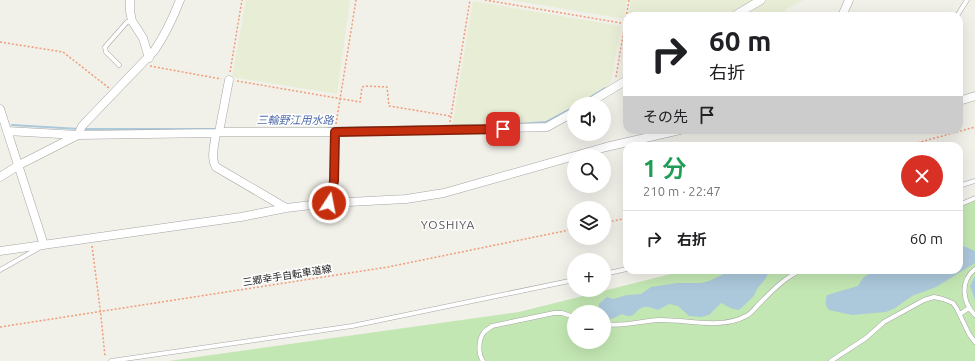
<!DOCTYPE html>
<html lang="ja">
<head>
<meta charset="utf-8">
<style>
	:root { --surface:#fff; --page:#f6f6f6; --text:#202124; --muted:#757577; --line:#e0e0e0 }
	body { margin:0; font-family:Ubuntu,"Noto Sans JP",sans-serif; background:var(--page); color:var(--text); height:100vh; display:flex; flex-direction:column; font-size:15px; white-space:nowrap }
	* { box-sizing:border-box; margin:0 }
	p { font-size:13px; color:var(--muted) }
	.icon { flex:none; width:22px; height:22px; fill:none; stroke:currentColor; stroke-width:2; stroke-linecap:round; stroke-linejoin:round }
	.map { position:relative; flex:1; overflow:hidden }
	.drawer { position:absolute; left:623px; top:142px; width:340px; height:132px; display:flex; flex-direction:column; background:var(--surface); border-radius:12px; box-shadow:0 4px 16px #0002 }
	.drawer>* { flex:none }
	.hud { position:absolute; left:623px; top:12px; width:340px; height:122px; border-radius:12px; box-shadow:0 4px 16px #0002; background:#fff; color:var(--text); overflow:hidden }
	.controls { position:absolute; left:567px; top:97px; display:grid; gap:8px }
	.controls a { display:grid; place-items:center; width:44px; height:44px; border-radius:50%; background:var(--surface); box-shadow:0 4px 16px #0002; font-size:20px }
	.pin { position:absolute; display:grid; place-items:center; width:34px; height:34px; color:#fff; margin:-17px; border-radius:8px; box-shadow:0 2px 6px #0006 }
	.me { position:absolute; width:44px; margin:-22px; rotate:11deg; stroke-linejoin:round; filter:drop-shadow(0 0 3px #0008) }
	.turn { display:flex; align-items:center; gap:14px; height:84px; padding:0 20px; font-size:18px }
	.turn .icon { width:52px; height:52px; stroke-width:2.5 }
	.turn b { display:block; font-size:28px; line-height:34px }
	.then { display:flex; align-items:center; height:38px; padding:0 20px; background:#0003; gap:8px; font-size:15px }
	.round { display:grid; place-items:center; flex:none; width:42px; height:42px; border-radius:21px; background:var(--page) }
	.headline { display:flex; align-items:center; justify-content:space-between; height:68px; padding:0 20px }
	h1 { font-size:24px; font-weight:600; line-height:30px; color:#1e9e55 }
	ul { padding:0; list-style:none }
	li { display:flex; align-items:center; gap:12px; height:56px; padding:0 20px; border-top:1px solid var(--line) }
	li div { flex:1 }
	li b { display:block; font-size:15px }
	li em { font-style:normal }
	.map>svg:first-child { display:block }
	.farmland { fill:#e8eed6 }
	.grass { fill:#c3e7b3; fill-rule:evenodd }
	.water { fill:#acc8db }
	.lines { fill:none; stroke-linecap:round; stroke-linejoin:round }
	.stream { stroke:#acc8db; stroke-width:2 }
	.service-casing { stroke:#a5a5a5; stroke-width:5 }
	.minor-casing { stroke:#a5a5a5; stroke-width:9 }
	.path { stroke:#f19c79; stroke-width:1.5; stroke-dasharray:2 2; stroke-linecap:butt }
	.service { stroke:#fff; stroke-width:4 }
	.minor { stroke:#fff; stroke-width:8 }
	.route-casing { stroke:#811f08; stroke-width:10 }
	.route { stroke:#c62f0d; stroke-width:7 }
	.labels { text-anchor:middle; stroke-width:3; stroke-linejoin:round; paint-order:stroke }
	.street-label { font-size:10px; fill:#212121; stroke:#fff }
	.water-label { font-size:11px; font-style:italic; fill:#536fac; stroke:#fff }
	.quarter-label { font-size:12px; letter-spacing:1px; fill:#545454; stroke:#fff }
</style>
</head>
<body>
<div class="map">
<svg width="975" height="361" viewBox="0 0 975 361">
	<rect width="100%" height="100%" fill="#f1f0e9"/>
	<path class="farmland" d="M246,0H350L337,94L232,77Z
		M511,0H627L624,19Z
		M631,0H752L726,16H628Z
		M768,0H803L785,10L788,16H741Z
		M473,1L621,26L610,85L545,121L452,126Z
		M627,29V57H623Z"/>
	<path class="grass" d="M975,198V361H169L519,312L687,270H959V202ZM574,312H604V342H574Z"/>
	<path class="water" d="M959,244L975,251V263L936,287L912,296L895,308L886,312L852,315L829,310C825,306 825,300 827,295L858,286L863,278L873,271C882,272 888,275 897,270H959Z
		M742,270H767L768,273L766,278L757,289L754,296L739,310C731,309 727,306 721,303L709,315L701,317L689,316L678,306L669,304L658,310C653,309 649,306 645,307C634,308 636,321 622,314L609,320L604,319V312L598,311L599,304L607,297L613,299L627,295L641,294L651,287L678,283H701L709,281L726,273Z
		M975,276V300L970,286Z"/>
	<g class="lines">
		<path class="stream" d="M579,104L605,88
			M517,124L546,122L574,107
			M12,125L79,129
			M328,128L387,127
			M84,129H217"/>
		<g class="service-casing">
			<path id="service" d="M957,16L967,0
				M119,65L106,52L105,47L127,22L132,21
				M959,186L975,181
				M329,203L334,181L335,132
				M959,205L975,198
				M975,269C960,281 962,302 975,315
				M0,270L39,248
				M604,274L627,269
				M960,314L969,308
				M604,324C623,327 640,321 659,320C685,319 721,330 746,316C751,314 755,308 759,304C772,291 785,277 802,270
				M111,361L352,326L574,280
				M483,361C478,354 478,340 484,332C486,330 490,328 492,326L554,313H562L574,317
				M831,361L866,338L884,322L924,300L934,297L943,299L953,303L957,309L969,334L975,342"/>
		</g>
		<g class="minor-casing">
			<path id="minor" d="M130,0V11L132,21L143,38L149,58
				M734,16L761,0
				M842,16L849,0
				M959,101L975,96
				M587,104L627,80
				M0,109L44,245
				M7,131L78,135L216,133C215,143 210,158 216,167L286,208
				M219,132L229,80
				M216,134L219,132H335L547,127L574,112
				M0,177L19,165L78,135L82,126L154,51C165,35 173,18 180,0
				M0,251L241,217L286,208L329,203L406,199L444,193L606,147L680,130"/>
		</g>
		<path class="path" d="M485,0L627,24
			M0,42L63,52L109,88
			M150,66L221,79
			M230,72L242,0
			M616,77L629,0
			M237,81L360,102L362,87L365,86L387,87L389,106L450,116
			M450,122L470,0
			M336,124L356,0
			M906,146L975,127
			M604,223L627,218
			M92,246L101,316L105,357
			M0,327L388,267L574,229"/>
		<use href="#service" class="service"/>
		<use href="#minor" class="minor"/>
	</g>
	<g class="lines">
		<g class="route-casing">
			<path id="route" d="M329,203L334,181L335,132L503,129"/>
		</g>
		<use href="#route" class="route"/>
	</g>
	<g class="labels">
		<g class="street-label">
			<text transform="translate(287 275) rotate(-9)" y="4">三郷幸手自転車道線</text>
		</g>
		<g class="water-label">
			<text x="295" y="124">三輪野江用水路</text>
		</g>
		<g class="quarter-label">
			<text x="448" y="229">YOSHIYA</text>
		</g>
	</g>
</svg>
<div class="controls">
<a><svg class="icon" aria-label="sound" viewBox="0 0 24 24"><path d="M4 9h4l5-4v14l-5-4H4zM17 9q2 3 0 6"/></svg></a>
<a><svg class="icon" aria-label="search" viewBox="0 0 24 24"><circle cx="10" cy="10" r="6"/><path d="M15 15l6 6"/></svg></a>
<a><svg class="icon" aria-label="layers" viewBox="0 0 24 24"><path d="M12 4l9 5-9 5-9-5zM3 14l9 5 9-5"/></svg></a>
<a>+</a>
<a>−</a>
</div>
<div class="pin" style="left:503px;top:129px;background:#d93025"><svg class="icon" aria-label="arrive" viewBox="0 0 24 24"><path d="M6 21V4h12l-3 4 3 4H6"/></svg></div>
<svg class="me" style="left:329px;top:203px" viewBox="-20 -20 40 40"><circle r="17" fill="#c62f0d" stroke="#fff" stroke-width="3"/><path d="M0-11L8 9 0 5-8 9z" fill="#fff"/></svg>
<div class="hud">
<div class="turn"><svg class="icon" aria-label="right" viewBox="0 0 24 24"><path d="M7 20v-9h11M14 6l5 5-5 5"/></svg><div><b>60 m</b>右折</div></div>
<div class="then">その先<svg class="icon" aria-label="arrive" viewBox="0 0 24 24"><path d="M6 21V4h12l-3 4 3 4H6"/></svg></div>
</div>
<section class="drawer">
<div class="headline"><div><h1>1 分</h1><p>210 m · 22:47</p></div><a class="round" style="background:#d93025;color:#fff"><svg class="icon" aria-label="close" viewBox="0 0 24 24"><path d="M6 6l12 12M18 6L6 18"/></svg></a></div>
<ul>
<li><svg class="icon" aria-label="right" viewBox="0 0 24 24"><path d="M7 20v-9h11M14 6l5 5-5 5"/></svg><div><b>右折</b></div><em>60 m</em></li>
</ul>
</section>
</div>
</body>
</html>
